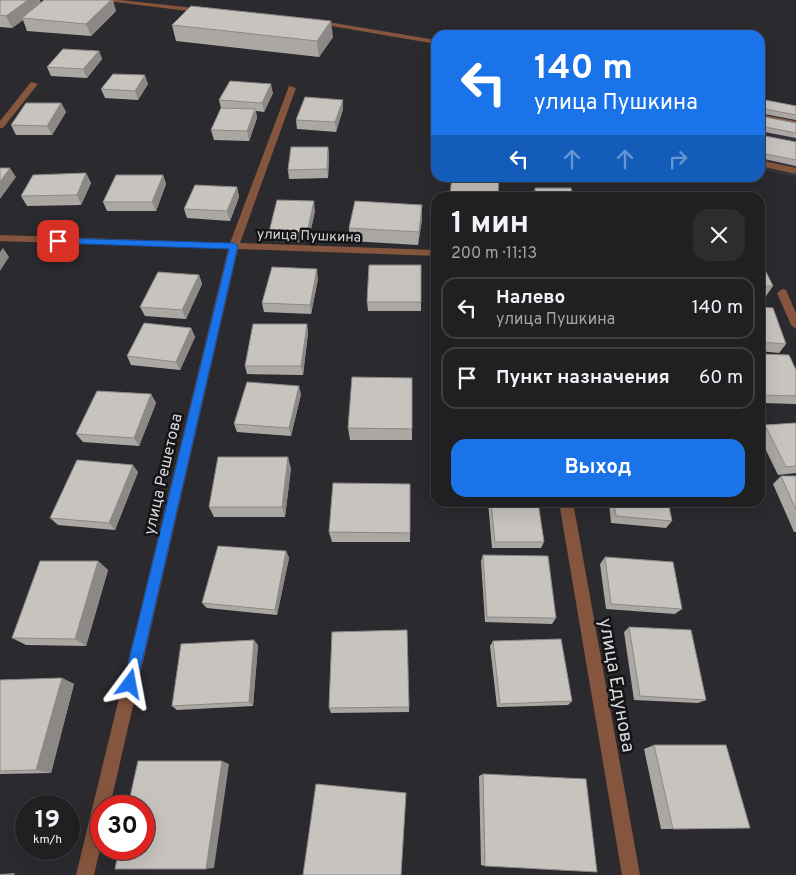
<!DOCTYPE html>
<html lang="ru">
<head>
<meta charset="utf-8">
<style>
	:root { --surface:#202022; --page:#2d2d2f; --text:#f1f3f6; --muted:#a2a3a5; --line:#3d3e40; --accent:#1a73e8 }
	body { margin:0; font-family:Overpass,sans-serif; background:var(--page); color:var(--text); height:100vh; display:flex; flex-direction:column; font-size:19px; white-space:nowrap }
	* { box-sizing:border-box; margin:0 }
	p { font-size:16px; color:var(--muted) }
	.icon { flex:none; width:28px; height:28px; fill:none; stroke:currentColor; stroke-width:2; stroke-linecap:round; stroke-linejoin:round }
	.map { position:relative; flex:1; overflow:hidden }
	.drawer { position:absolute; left:431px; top:192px; width:334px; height:315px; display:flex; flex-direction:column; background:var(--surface); border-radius:15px; box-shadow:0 5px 20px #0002,0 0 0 1px var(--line) }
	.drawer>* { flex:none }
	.hud { position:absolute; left:431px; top:30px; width:334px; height:152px; border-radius:15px; box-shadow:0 5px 20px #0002,0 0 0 1px var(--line); background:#1a73e8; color:#fff; overflow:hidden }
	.speed { position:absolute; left:15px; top:795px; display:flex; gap:10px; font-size:25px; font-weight:700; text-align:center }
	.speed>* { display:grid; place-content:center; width:65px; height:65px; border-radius:50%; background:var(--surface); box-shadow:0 5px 20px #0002,0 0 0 1px var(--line); line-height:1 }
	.speed small { font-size:12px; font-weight:400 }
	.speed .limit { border:8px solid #d22; background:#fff; color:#111 }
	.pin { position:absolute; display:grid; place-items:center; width:42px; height:42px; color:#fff; margin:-21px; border-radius:10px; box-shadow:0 2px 8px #0006 }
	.me { position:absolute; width:55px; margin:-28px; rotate:13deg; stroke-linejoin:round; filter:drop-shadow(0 0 4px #0008) }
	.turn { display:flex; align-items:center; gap:18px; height:105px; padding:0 20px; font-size:22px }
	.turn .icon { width:65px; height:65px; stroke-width:2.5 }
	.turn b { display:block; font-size:35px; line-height:42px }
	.lanes { display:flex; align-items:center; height:48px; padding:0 20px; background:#0003; justify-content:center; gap:25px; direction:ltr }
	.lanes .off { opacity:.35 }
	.round { display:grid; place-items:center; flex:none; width:52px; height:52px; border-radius:15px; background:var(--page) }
	.overview { display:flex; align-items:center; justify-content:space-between; height:85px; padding:0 20px }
	h1 { font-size:30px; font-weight:700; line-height:38px }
	.action { display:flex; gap:10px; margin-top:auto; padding:10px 20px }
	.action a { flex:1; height:58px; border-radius:15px; background:var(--accent); color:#fff; font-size:20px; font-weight:700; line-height:58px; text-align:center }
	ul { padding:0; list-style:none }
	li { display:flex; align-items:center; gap:15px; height:62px; margin:0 10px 8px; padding:0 10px; border:2px solid var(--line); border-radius:15px }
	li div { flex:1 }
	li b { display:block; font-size:19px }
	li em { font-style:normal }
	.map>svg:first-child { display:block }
	.built { fill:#34333d }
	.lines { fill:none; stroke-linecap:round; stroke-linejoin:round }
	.service { fill:#86553d; fill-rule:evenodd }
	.minor { fill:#86553d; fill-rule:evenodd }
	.wall { fill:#aba8a4 }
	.shaded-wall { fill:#8b8886 }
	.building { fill:#c7c3bf; stroke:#8b8886 }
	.route { fill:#1a73e8; stroke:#114b97 }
	.labels { text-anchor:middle; stroke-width:5; stroke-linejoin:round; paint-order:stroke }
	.far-street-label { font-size:14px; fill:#d7d7d9; stroke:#141315 }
	.street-label { font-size:16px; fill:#d7d7d9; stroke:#141315 }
	.near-street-label { font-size:19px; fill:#d7d7d9; stroke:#141315 }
</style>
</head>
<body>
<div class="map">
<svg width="796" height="875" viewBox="0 0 796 875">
	<rect width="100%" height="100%" fill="#2b2a2e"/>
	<path class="built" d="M760,104L796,111V177L760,169Z"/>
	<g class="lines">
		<path class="service" d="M99,0H120L204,9L207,11L204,13Z
			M316,20L436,40V44L314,23L313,22Z
			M760,114L796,121V125L760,118Z
			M760,160L796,168V174L760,166Z"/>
		<path class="minor" d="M31,82L38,84L3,128H0V121Z
			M289,86L296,88L240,243L436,250V256L238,249L110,806H101V845L94,875H76L228,249L0,241V235L230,243Z
			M782,289L786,290L796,313V329L791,325L777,293Z
			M559,502H573L640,875H622Z"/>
	</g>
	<path class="wall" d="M0,0L41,3L116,11L91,36L27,31L23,20L12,28L0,27Z
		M172,25L333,37L319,57L176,41Z
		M99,51L102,59L87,78L51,76L47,67Z
		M148,84L138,100L105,98L101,89Z
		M273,93L264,112L256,111L257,118L249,141L214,140L211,130L221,108L219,100Z
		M760,99L796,106V120L760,113Z
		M61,103L66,112L52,135H16L11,125Z
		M343,109L336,132L297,129L296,120Z
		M760,116L796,123V138L760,131Z
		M436,126V162H434Z
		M760,135L796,142V166L760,158Z
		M328,147L329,156L328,178L289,179L288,170Z
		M86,173L91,183L81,205L27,206L21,196Z
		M163,175L166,184L156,211H107L103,202Z
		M237,187L239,197L230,221L187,218L184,209Z
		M535,188L573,198H533Z
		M450,193L498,196V198H450Z
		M315,211L308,242L271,241L269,232Z
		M422,219L418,245L350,241L349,228Z
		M760,260L773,286L764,299H760Z
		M199,275L202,284L186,319L145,316L140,307Z
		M318,279L311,314L264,312L262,303Z
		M367,302H421V311H368Z
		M760,307L786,344L779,353L760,351Z
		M307,324L308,333L303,375L247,374L245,366Z
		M191,328L195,337L180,370L131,365L127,356Z
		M760,354L796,370V404L760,403Z
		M151,394L156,403L139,446L83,442L76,434Z
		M301,394L291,436L237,432L234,424Z
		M796,423V473L778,475L760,438V430L765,425Z
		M348,428L412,429V440H350Z
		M291,468L285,517H214L209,507Z
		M138,472L115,530L58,525L50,518Z
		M781,476H796V532H794L773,484Z
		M488,502H538L544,542L541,548H492Z
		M609,502H668L672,521L666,528L611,523Z
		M329,532L410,533V542H332Z
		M286,551L289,558L277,615L207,608L202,603Z
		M483,555L556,618L552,624L485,622L481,561Z
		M605,557L682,609L675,614L606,609L600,564Z
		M98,561L108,570L86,646L26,645L12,638Z
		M629,627L706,700L698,703L634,700L624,632Z
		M493,641L572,701L568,705L497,707L490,646Z
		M258,645L253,706L177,710L172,706Z
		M62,678L74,684L51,773L0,774V680Z
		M409,707V712L331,713L329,708Z
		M654,745L750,828L661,829L644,749Z
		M483,774L485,866L481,865L479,776Z"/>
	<path class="shaded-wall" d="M28,0H40L42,6L22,18L23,20L12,28L6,16Z
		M111,0H113L116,11L91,36L86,24Z
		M331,21L333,37L319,57L317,41Z
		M99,51L102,59L87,78L83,69Z
		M145,75L148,84L138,100L135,91Z
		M271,84L273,93L264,112L262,103Z
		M343,100V109L336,132L335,122Z
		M61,103L66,112L52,135L47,126Z
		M255,109L257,118L249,141L247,131Z
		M328,147L329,156L328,178L327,169Z
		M10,168L16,177L0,199V182Z
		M86,173L91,183L81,205L77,195Z
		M163,175L166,184L156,211L152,202Z
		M237,187L239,197L230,221L227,211Z
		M314,201L315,211L308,242L307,233Z
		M422,205V219L418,245L419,232Z
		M3,248L9,257L0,271V252Z
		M317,269L318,279L311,314L310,305Z
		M199,275L202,284L186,319L182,310Z
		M307,324L308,333L303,375L301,366Z
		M191,328L195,337L180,370L176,362Z
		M299,386L301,394L291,436L289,428Z
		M151,394L156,403L139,446L134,438Z
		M288,457L291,468L285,517L282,507Z
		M133,465L138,472L115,530L109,523Z
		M286,551L289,558L277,615L275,610Z
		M98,561L108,570L86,646L75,639Z
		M254,640L258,645L253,706L249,702Z
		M62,678L74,684L51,773L36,770Z
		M222,761L229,764L214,868L206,869Z
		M15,873L14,875H0V874Z"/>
	<path class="building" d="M0,0H28L6,16L0,15Z
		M44,0H111L86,24L22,18Z
		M191,6L331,21L317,41L172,25Z
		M63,49L99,51L83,69L47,67Z
		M113,74L145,75L135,91L101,89Z
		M230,81L271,84L262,103L219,100Z
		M305,97L343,100L335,122L296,120Z
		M760,99L796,106V115L760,108Z
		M26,103H61L47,126L11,125Z
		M221,108L255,109L247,131L211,130Z
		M760,116L796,123V133L760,126Z
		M436,126V149H434Z
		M760,135L796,142V160L760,153Z
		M291,147H328L327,169L288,170Z
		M0,168H10L0,182Z
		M86,173L77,195L21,196L33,175Z
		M116,175H163L152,202H103Z
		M452,178H499L498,196L450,193Z
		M195,185L237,187L227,211L184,209Z
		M535,188H571L573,198H536Z
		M277,200L314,201L307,233L269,232Z
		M355,201L422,205L419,232L349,228Z
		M760,260L773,286H760Z
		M369,265H421V302H367Z
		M272,267L317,269L310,305L262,303Z
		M158,272L199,275L182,310L140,307Z
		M760,307L773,308L786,344L760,342Z
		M144,323L191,328L176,362L127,356Z
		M253,324H307L301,366H245Z
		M760,354L789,355L796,370V396L760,395Z
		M352,377L412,378V429L348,428Z
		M247,382L299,386L289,428L234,424Z
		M97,391L151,394L134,438L76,434Z
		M796,423V466L786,467L765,425Z
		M218,457H288L282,507H209Z
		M77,460L133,465L109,523L50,518Z
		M781,476H796V510Z
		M333,483L410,484V533L329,532Z
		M491,502H538L544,542H495Z
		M614,502H668L672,521L616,516Z
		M218,546L286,551L275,610L202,603Z
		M483,555L548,556L556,618L487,617Z
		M605,557L673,562L682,609L611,604Z
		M40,561H98L75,639L12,638Z
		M629,627L691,630L706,700L640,696Z
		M407,630L409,707L329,708L332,632Z
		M561,639L572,701L500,704L493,641Z
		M254,640L249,702L172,706L181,644Z
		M62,678L36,770L0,771V680Z
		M654,745H726L750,828L673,829Z
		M138,761H222L206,869H115L119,849H144V806H128Z
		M483,774L586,779L597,872L485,866Z
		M316,784L406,793L401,875H303Z"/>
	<path class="route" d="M58,238L234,243L238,246L137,684L135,690L130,692L125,690L123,684L229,249L54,243L53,241Z"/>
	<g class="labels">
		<g class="far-street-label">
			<text transform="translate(309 235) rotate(2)" y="5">улица Пушкина</text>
		</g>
		<g class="street-label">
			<text transform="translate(162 474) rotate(-77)" y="6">улица Решетова</text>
		</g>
		<g class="near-street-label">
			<text transform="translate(618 685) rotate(80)" y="7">улица Едунова</text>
		</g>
	</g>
</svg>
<div class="speed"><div>19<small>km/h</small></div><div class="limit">30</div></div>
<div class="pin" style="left:58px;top:241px;background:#d93025"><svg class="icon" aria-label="arrive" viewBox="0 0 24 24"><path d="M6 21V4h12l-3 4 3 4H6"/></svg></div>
<svg class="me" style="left:130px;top:684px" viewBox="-20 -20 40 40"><path d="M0-17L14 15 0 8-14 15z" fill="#1a73e8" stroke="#fff" stroke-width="4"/></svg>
<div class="hud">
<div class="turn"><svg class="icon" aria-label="left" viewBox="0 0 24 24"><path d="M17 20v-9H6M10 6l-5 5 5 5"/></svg><div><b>140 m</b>улица Пушкина</div></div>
<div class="lanes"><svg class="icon" aria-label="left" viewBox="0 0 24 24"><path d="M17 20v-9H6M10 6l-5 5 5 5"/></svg><svg class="icon off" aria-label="ahead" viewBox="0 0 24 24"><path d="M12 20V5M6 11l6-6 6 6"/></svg><svg class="icon off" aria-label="ahead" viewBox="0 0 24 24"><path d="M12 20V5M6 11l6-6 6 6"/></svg><svg class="icon off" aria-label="right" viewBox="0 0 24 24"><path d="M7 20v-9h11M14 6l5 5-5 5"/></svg></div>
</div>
<section class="drawer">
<div class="overview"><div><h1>1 мин</h1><p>200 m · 11:13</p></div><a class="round"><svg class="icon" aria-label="close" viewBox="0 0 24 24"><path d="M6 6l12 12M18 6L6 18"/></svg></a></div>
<ul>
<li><svg class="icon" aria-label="left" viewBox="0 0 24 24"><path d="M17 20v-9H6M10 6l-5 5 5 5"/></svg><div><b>Налево</b><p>улица Пушкина</p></div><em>140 m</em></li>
<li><svg class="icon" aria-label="arrive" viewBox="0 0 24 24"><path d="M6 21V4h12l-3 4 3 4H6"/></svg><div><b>Пункт назначения</b></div><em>60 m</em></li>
</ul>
<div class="action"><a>Выход</a></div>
</section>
</div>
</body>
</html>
